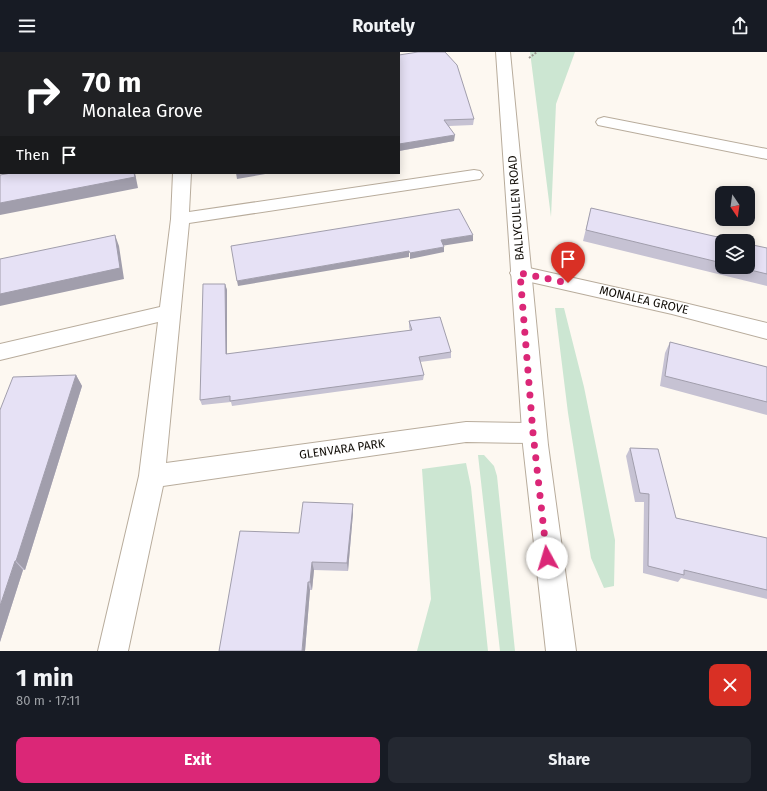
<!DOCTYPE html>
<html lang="en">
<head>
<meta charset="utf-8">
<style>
	:root { --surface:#171b24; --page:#242831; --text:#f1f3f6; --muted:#9ea1a6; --accent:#db2777 }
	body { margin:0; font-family:"Fira Sans",sans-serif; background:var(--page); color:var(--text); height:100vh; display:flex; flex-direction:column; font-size:15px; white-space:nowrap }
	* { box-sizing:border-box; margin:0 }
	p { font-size:13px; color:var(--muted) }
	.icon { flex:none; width:22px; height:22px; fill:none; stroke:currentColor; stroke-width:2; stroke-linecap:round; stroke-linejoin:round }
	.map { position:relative; height:599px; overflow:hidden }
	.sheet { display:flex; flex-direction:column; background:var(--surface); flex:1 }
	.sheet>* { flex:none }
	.top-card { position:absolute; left:0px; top:0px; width:400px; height:122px; box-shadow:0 2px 10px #0003; background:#202124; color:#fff; overflow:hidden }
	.needle { width:26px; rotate:167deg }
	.tools { position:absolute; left:715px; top:134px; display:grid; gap:8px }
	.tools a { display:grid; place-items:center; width:40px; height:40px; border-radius:8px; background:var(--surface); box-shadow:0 2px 10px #0003; font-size:20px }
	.pin { position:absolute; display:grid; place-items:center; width:34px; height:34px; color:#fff; margin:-41px -17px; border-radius:50% 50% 50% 0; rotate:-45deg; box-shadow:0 0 4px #0007 }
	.pin .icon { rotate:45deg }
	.me { position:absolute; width:44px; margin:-22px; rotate:354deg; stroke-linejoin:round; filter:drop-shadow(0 0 3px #0008) }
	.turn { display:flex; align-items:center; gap:14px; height:84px; padding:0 16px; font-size:18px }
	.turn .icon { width:52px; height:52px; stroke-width:2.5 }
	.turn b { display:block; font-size:28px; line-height:34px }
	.then { display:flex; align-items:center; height:38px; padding:0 16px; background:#0003; gap:8px; font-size:15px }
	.round { display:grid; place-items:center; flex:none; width:42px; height:42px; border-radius:8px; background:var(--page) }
	.head { display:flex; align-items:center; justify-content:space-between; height:68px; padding:0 16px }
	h1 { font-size:24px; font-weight:700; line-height:30px }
	.button { display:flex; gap:8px; margin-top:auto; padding:8px 16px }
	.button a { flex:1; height:46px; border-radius:8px; background:var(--accent); color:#fff; font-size:16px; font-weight:700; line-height:46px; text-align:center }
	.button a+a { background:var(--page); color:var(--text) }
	header { display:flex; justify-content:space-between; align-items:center; height:52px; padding:0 16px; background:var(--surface); font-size:18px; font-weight:700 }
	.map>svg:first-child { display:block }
	.green { fill:#cce6d2 }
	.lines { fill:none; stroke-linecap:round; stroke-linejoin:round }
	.minor-casing { stroke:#b8ac9c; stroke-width:2 }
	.tertiary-casing { stroke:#b8ac9c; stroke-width:2 }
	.path { stroke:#9d9892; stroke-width:2; stroke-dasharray:2 1.5; stroke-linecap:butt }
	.minor { fill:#fff; fill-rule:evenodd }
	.tertiary { fill:#fff; fill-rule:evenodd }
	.wall { fill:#c6c2d3 }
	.shaded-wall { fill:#a19eac }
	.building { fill:#e6e1f5; stroke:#a19eac }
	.route { stroke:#db2777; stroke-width:7; stroke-dasharray:0 12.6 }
	.labels { text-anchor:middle; stroke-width:3; stroke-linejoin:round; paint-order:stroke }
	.street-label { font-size:12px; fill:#110d07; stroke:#fff }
</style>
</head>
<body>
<header><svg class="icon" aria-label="menu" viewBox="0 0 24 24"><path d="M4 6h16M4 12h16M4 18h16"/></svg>Routely<svg class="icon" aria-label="share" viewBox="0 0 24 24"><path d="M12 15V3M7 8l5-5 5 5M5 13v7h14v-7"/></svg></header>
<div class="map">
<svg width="767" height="599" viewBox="0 0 767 599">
	<rect width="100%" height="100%" fill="#fdf8f1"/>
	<path class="green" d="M530,0H575L556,52L551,165Z
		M555,256H564L584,335L615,488L614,534L604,536L591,506L568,361Z
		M478,403H484L494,414L497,424L515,599H500Z
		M466,411L471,435L488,599H417L431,547L422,417Z"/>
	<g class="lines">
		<g class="minor-casing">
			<path id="minor" d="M27,0H47L26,1Z
				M0,2H1V10H0Z
				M604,65L767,97V107L598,73L596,70L598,67Z
				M0,99H1V109H0Z
				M474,118L480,119L483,123L480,127L189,171L166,411L466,370L533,371L542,374L545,381L542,388L533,391L466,390L163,434L128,599H98L139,424L158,270L0,308V292L160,255L171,167L173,121H191L189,160Z
				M520,214L672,248L767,271V287L672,262L513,226L510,221L513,216Z"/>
		</g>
		<g class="tertiary-casing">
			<path id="tertiary" d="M496,0H510L548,393L576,599H546L523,393Z"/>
		</g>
		<path class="path" d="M529,6L537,0"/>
		<use href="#minor" class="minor"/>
		<use href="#tertiary" class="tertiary"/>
	</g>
	<path class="wall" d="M399,3L474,67L473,73L449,74L454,89L399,99Z
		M591,156L722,189V215H748L767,196V234L583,189Z
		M225,232L227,238V302L410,279L409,275V269L451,300V306L420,310L424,323L423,328L232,354L231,350L202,353L200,348Z
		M670,290L767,315V363L660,334L665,301Z
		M76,323L82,334L25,518H23L0,590V358Z
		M630,396L676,466L767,486V547L681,526L678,530L643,521L644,450H635L626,404Z
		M353,452V461L348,519L314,518L312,538H310L305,599L299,481Z"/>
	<path class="shaded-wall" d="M455,83L454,89L399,99V92Z
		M134,121H135L138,136L0,163V151Z
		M236,121H271L237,127Z
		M115,183L119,194L124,227L0,254V242Z
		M473,183V189L441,194V188Z
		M444,195V200L410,207V201Z
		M409,199V205L238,234L237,229Z
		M225,232L227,238V307L226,302Z
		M76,323L82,334L25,518L16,509Z
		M353,452V461L348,519L347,511Z
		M15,509L23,518L0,590V554Z
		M312,510L314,518L312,538L310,530Z
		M308,530L310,538L305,599H302Z"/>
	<path class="building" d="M104,0H133V1H104Z
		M220,0H292L293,1H221Z
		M418,0H445L457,13L474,67L444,68L455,83L399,92V3Z
		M11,121H134L135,125L0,151V123Z
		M591,156L735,189H722V211L586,178Z
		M459,157L473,183L441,188L444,195L410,201L409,199L237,229L231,194Z
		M115,183L120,216L0,242V207Z
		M748,192L767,196V222L738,215H748Z
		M203,232H225L226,302L412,278L409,269L440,265L451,300L419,305L424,323L230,349V344L200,348Z
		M670,290L767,315V350L665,324Z
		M76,323L16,509H15L0,554V358L13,325Z
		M630,396L658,397L676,466L767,486V538L684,518V523L648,514L649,442L640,441Z
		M303,450L353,452L347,511L312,510L310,530H308L302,599H219L240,479L299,481Z"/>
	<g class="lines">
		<path class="route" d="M547,506L533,381L520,221L568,231"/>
	</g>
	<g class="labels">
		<g class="street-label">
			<text transform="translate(516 156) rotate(-94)" y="4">BALLYCULLEN ROAD</text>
			<text transform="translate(644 248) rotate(13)" y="4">MONALEA GROVE</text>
			<text transform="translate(342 397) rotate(-8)" y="4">GLENVARA PARK</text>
		</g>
	</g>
</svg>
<div class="tools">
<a><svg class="needle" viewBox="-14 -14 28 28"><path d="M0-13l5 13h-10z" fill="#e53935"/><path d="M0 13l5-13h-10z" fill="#9ea1a6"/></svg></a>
<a><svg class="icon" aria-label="layers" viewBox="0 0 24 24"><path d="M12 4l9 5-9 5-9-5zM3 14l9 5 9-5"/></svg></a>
</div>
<div class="pin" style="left:568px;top:231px;background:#d93025"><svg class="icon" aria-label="arrive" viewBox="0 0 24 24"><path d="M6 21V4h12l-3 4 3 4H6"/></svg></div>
<svg class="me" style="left:547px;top:506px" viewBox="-20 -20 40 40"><circle r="19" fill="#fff"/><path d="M0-13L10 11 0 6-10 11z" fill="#db2777"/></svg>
<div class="top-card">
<div class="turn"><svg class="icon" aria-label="right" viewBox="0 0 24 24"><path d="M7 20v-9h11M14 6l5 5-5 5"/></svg><div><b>70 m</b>Monalea Grove</div></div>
<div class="then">Then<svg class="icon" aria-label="arrive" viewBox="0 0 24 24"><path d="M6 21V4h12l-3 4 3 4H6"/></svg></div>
</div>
</div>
<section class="sheet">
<div class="head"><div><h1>1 min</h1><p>80 m · 17:11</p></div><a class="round" style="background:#d93025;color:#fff"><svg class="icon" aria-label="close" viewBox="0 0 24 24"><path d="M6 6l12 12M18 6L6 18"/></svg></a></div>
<div class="button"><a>Exit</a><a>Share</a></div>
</section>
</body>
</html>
